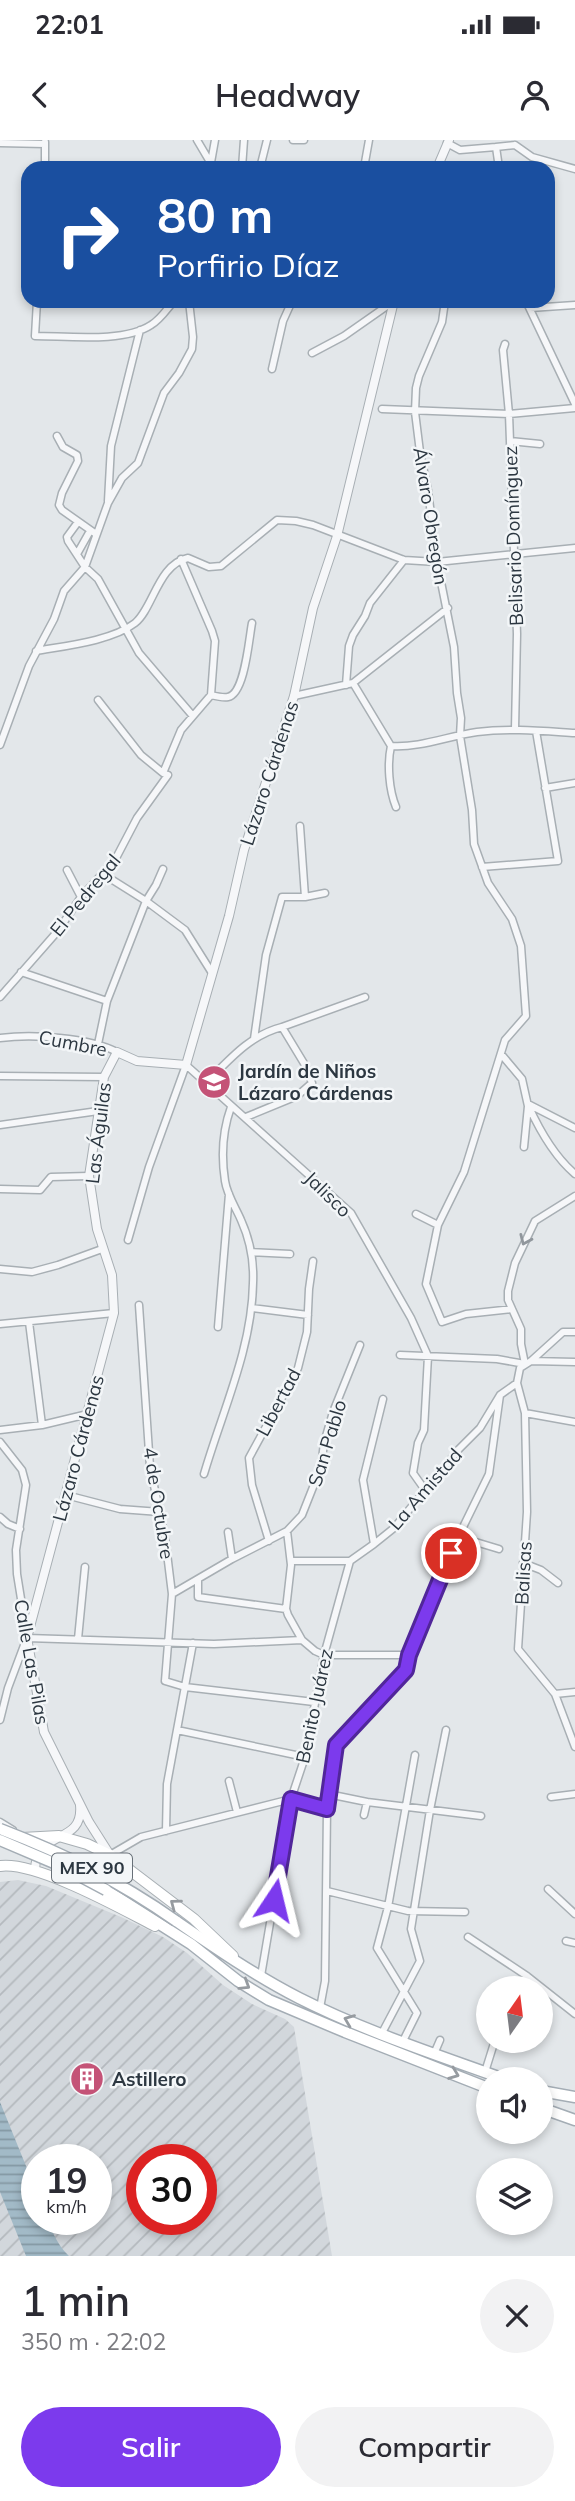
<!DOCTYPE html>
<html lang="es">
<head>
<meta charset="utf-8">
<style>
	:root { --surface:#fff; --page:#f2f2f3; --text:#2b2b33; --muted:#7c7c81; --accent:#7c3aed }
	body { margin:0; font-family:Mulish,sans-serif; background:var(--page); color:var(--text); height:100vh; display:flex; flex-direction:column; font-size:26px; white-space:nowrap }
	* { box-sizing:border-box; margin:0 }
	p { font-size:23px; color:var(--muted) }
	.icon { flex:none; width:38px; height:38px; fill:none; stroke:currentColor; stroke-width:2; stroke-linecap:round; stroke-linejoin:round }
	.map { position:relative; height:2116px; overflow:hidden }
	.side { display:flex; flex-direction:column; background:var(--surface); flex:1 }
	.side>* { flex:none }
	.top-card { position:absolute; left:21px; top:21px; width:534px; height:147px; border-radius:21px; box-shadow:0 4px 10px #0003; background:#1a4fa0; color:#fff; overflow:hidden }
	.needle { width:46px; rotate:14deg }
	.tools { position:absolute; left:476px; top:1836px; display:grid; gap:14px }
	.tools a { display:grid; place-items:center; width:77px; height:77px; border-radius:50%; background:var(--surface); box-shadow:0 4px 10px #0003; font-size:35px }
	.speed { position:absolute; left:21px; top:2004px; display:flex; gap:14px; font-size:35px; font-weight:700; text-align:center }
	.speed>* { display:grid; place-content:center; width:91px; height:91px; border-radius:50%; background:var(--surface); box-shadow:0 4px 10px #0003; line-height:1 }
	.speed small { font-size:18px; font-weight:400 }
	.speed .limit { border:10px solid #d22; background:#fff; color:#111 }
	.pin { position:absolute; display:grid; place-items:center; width:60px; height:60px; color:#fff; margin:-30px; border:4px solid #fff; border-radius:50%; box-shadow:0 2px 7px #0007 }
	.me { position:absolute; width:77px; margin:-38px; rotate:10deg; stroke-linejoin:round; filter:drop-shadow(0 0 5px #0008) }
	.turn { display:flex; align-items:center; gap:24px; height:147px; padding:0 21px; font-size:32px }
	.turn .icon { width:91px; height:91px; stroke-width:2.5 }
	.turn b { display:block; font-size:49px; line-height:60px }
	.round { display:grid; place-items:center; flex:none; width:74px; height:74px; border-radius:37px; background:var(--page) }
	.overview { display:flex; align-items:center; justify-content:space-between; height:119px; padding:0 21px }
	h1 { font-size:42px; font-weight:600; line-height:52px }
	.primary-button { display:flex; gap:14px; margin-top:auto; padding:14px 21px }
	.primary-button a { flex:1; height:80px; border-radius:42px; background:var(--accent); color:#fff; font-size:28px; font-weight:600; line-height:80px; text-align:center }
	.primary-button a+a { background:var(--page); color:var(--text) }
	.status { display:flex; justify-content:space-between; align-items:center; height:49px; padding:0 35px; background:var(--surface); direction:ltr }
	.status svg { height:19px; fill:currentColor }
	header { display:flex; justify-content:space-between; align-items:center; height:91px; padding:0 21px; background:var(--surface); font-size:32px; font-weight:600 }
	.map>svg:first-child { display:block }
	.industrial { fill:url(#industrial-furrows); fill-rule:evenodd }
	.water { fill:url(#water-rules) }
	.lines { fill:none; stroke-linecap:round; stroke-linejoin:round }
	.minor-casing { stroke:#a8afb4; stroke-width:9 }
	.tertiary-casing { stroke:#a8afb4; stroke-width:10 }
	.secondary-casing { stroke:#a8afb4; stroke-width:12 }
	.primary-casing { stroke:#a4adb5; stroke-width:13 }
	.minor { stroke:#f6f7f9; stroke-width:6 }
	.tertiary { stroke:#f6f7f9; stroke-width:8 }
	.secondary { stroke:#fff; stroke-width:10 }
	.primary { stroke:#fff; stroke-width:10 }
	.primary-bridge-casing { stroke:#a4adb5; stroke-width:13; stroke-linecap:butt }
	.primary-bridge { stroke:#fff; stroke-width:10 }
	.oneway { stroke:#91979d }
	.oneway2 { stroke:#969ba0 }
	.route-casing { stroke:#51269a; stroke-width:18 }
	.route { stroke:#7c3aed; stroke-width:12 }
	.labels { text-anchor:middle; stroke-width:5; stroke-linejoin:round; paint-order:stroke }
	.shield { fill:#f3f6f8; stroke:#687078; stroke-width:2 }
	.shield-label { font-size:18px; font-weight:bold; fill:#2c3741 }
	.street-label { font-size:19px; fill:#2c3741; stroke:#f3f6f8 }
	.poi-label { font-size:19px; font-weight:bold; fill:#2c3741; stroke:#f3f6f8; text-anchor:start }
</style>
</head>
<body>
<div class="status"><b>22:01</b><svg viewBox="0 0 49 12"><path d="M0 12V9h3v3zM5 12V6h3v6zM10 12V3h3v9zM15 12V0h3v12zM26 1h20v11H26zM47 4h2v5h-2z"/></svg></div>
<header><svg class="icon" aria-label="back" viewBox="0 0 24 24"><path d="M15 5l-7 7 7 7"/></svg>Headway<svg class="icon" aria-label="person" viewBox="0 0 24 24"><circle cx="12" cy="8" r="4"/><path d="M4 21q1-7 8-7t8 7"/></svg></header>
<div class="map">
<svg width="575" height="2116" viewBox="0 0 575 2116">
	<defs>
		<pattern id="industrial-furrows" width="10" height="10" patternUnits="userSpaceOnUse" patternTransform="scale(1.75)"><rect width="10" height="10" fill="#d2d7dc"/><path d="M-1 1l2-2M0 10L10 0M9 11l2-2" fill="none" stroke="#b4b9be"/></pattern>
		<pattern id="water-rules" width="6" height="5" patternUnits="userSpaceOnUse" patternTransform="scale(1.75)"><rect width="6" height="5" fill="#a2bac7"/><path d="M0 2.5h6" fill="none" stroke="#8498a3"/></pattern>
	</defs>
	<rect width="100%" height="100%" fill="#e3e7ea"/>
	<path class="industrial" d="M18,1740L46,1746L121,1777L163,1797L187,1813L223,1845L252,1864L285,1879L294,1887L332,2116H69L63,2111H25L26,2116H0V1742ZM37,2020H96V2079H37ZM142,2020H201V2079H142Z"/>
	<path class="water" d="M0,1962L37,2053V2079H47C53,2093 58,2106 69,2116H26L0,2052Z"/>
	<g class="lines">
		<g class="minor-casing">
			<path id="minor" d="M197,0L210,22
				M293,0H304
				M0,3L45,4
				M447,3L460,10L496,7L499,28
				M515,5L532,17L575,29
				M496,7L515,5
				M45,28V2
				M210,28L215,0
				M242,28L244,0
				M260,28L267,0
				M364,28L369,0
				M37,161L35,196C67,196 124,203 151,185C160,180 167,169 174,161
				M445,161L442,182L419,236L416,248L415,272L420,312L428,351L437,422L454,507L457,553L461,578L460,596L472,670L474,704L488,743L512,779L521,806L526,876L505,900L464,1032L438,1085L426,1144L442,1182L466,1174L512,1169
				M526,161L575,264
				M530,168L575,165
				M505,204L503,210L509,274L517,494L515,589
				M312,213L344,196L394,161
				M272,229L283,181L292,161
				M382,269L509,274L575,268
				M57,296L63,307L77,315L78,321L62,353L59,365L62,370L96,394
				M510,301L540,304
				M108,361L111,306L140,190
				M78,382L67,397L68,401L85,427L98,439L139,513L192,575
				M77,414L90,391
				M181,419L212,491L215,501L211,555
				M36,511C64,506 112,501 135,483C153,469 158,424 188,418L209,427L221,426L277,380L296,381L313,385L404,420L437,422L575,408
				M353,543L391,606C420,608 448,596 477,592C510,588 542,591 575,593
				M346,545L349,506L353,495L365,476L370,463L404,420
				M211,555C215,556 223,558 228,557C245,554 249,498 252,483
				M294,556L353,543L448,468
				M98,560L141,615L163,633
				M0,605L29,526L54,479L64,451L85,427L108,363L122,338L138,323L164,253L179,233L192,209L193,197L189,161
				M391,606C387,624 389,650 396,667
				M545,648L575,643
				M482,727L558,721L536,591
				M67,730L81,757
				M103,734L146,761L185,790L212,833
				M305,757L325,753
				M21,832L107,861
				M0,857L57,792L81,757L115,720L137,678L168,635L163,633L181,590L211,555
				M282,887L365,857
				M0,898C32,894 88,897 117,912
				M254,899L266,815L282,757H305L300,686
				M98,904L107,861L146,761L156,745L163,729
				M501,914L522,939L528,966L524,1007
				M0,936L104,937
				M206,943C229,920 250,895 282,887L305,925L312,943L297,956L246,977
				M528,964L575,988
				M529,967C540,991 555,1017 575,1034
				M0,985L98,971
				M0,1049L40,1050L51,1037L89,1036
				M416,1074L438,1085
				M128,1100L149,1027L186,925L351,1073L411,1178L428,1216L424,1290L418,1303L413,1333L425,1350
				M251,1112L290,1114
				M0,1129L32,1132L58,1125L102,1109
				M139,1165L150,1327L165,1397L172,1454L165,1541L185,1547L314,1562
				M252,1168L308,1175
				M29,1182L42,1285
				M0,1184L114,1173
				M218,1187L229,1054
				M400,1215L497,1219L525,1224
				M531,1221L575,1222
				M525,1224L521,1204V1189L508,1160V1151L515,1123L535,1081L575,1056
				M517,1243L525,1273L527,1372L518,1509L555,1554L575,1607
				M525,1273L575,1282
				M0,1290L42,1285L88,1274
				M0,1302L22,1330L26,1345L16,1410L17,1434L27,1496
				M204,1334C222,1272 252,1209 253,1143C254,1122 250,1100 241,1080C236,1068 227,1055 225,1041C221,1015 222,992 231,967
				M66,1355L120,1369L160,1372
				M0,1377L8,1384L20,1389
				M287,1391L291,1425L286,1469L288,1475L302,1500L315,1511L324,1515H409
				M228,1392L232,1419
				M459,1397L499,1409
				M269,1401L252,1345L249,1318L298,1228L307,1192L309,1149L313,1121
				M374,1404L363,1340L383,1259
				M291,1421H350L374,1404L394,1388L459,1309L480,1288L500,1255L517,1243L520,1228L531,1221L563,1192H575
				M523,1423L541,1430L558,1443
				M198,1440V1457L286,1469
				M172,1454L232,1419L287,1391L302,1375L321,1327L324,1303L333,1272L360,1205
				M27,1498L214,1504L302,1500
				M78,1499L85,1427
				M555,1554L575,1552
				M0,1580L8,1548L26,1500
				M177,1590L305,1617
				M229,1641L237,1672
				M328,1654L367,1662L481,1676
				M551,1657L575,1654
				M364,1675L367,1662
				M0,1682L13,1690
				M166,1691L167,1644L193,1503
				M110,1715L141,1697L291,1659L327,1669
				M548,1749L575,1774
				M327,1751L408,1771L465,1772
				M468,1797L527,1836L575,1874
				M566,1801L575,1803
				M261,1836L291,1659L305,1617L324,1515L350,1421
				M521,1848L527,1836
				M320,1868L325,1841L327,1669L336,1605L406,1530L409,1515L443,1428L489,1334L500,1255
				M382,1893L420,1821L411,1789L430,1670L446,1590
				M403,1901L417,1873L377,1808L388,1767L415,1615
				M434,1914L440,1900
				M485,1932L495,1900"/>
		</g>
		<g class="tertiary-casing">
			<path id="tertiary" d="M437,28L449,0
				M110,1715L89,1682L44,1592L27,1498L114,1173L112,1135L97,1089L89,1036L104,937L117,912L137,921L186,925L229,776L244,710L294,556L313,468L337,396L394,161
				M35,1730C36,1688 84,1706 80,1665"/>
		</g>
		<g class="secondary-casing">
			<path id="secondary" d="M22,1698L59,1696L87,1704L110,1715L194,1779L233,1816
				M0,1726C36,1721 120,1768 155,1786"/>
		</g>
		<g class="primary-casing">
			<path id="primary" d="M106,1750L191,1804L238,1841L269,1860L345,1892L488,1948
				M176,1781C215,1808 256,1836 299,1858C364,1891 435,1914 504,1939
				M541,1951L575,1957
				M541,1968L575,1980"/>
		</g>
		<use href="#minor" class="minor"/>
		<use href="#tertiary" class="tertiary"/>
		<use href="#secondary" class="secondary"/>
		<use href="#primary" class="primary"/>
		<g class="primary-bridge-casing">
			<path id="primary-bridge" d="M0,1689C65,1714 119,1741 176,1781
				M0,1700L61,1726L106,1750"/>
		</g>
		<use href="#primary-bridge" class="primary-bridge"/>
	</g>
	<defs><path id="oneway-chevron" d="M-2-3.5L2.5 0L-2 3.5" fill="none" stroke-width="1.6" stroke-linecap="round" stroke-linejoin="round" transform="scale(1.75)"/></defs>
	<use class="oneway" href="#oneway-chevron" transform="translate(525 1100) rotate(114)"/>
	<g class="oneway2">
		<use href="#oneway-chevron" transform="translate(175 1764) rotate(-143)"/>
		<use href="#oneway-chevron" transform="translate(245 1845) rotate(32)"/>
		<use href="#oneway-chevron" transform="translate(349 1880) rotate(-158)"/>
		<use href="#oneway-chevron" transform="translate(454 1934) rotate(21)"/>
	</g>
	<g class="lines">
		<g class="route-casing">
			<path id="route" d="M274,1760L291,1659L327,1669L336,1605L406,1530L409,1515L451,1413"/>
		</g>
		<use href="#route" class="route"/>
	</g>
	<defs>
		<g id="school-disc" transform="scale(1.75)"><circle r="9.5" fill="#c45377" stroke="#f3f6f8"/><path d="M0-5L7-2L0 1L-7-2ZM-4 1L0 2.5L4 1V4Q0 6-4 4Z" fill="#fff"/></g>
		<g id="building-disc" transform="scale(1.75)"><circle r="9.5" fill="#c45377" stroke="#f3f6f8"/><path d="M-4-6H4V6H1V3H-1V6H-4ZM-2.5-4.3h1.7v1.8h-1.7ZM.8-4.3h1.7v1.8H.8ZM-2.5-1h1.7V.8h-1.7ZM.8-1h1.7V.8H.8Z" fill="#fff"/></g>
	</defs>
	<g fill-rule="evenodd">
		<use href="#school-disc" x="214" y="942"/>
		<use href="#building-disc" x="87" y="1939"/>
	</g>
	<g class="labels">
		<rect class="shield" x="52" y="1713.5" width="80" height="29" rx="5"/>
		<g class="shield-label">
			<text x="92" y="1734">MEX 90</text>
		</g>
		<g class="street-label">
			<text transform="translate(431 376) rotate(81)" y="7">Álvaro Obregón</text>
			<text transform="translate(513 396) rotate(-92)" y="7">Belisario Domínguez</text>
			<text transform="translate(269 633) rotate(-72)" y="7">Lázaro Cárdenas</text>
			<text transform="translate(85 755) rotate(-51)" y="7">El Pedregal</text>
			<text transform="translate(73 903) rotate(11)" y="7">Cumbre</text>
			<text transform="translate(98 993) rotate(-83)" y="7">Las Águilas</text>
			<text transform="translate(328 1054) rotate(44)" y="7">Jalisco</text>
			<text transform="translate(278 1262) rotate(-62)" y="7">Libertad</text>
			<text transform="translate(327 1303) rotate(-73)" y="7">San Pablo</text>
			<text transform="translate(78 1308) rotate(-75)" y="7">Lázaro Cárdenas</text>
			<text transform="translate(425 1349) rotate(-49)" y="7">La Amistad</text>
			<text transform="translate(159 1363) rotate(81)" y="7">4 de Octubre</text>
			<text transform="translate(523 1433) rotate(-87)" y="7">Balisas</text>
			<text transform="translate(32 1522) rotate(80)" y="7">Calle Las Pilas</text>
			<text transform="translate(314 1566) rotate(-78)" y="7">Benito Juárez</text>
		</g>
		<g class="poi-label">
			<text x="238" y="938">Jardín de Niños<tspan x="238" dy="22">Lázaro Cárdenas</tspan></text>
			<text x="112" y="1946">Astillero</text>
		</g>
	</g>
</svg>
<div class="tools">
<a><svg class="needle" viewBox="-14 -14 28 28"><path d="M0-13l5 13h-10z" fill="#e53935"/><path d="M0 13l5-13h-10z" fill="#7c7c81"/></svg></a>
<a><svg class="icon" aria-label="sound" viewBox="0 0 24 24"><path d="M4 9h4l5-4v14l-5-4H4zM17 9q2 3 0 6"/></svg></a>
<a><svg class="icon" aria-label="layers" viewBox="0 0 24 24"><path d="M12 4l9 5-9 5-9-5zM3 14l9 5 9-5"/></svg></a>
</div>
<div class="speed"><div>19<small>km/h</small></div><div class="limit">30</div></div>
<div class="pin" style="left:451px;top:1413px;background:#d93025"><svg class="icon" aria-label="arrive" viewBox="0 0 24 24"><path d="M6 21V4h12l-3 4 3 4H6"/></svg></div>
<svg class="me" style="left:274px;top:1760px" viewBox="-20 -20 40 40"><path d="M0-17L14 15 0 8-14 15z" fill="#7c3aed" stroke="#fff" stroke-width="4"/></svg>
<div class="top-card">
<div class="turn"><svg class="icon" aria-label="right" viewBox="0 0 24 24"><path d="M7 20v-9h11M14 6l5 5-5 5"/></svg><div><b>80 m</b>Porfirio Díaz</div></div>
</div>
</div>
<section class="side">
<div class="overview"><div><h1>1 min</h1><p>350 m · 22:02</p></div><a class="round"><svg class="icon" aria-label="close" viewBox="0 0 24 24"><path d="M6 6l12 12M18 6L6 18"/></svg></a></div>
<div class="primary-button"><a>Salir</a><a>Compartir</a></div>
</section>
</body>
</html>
